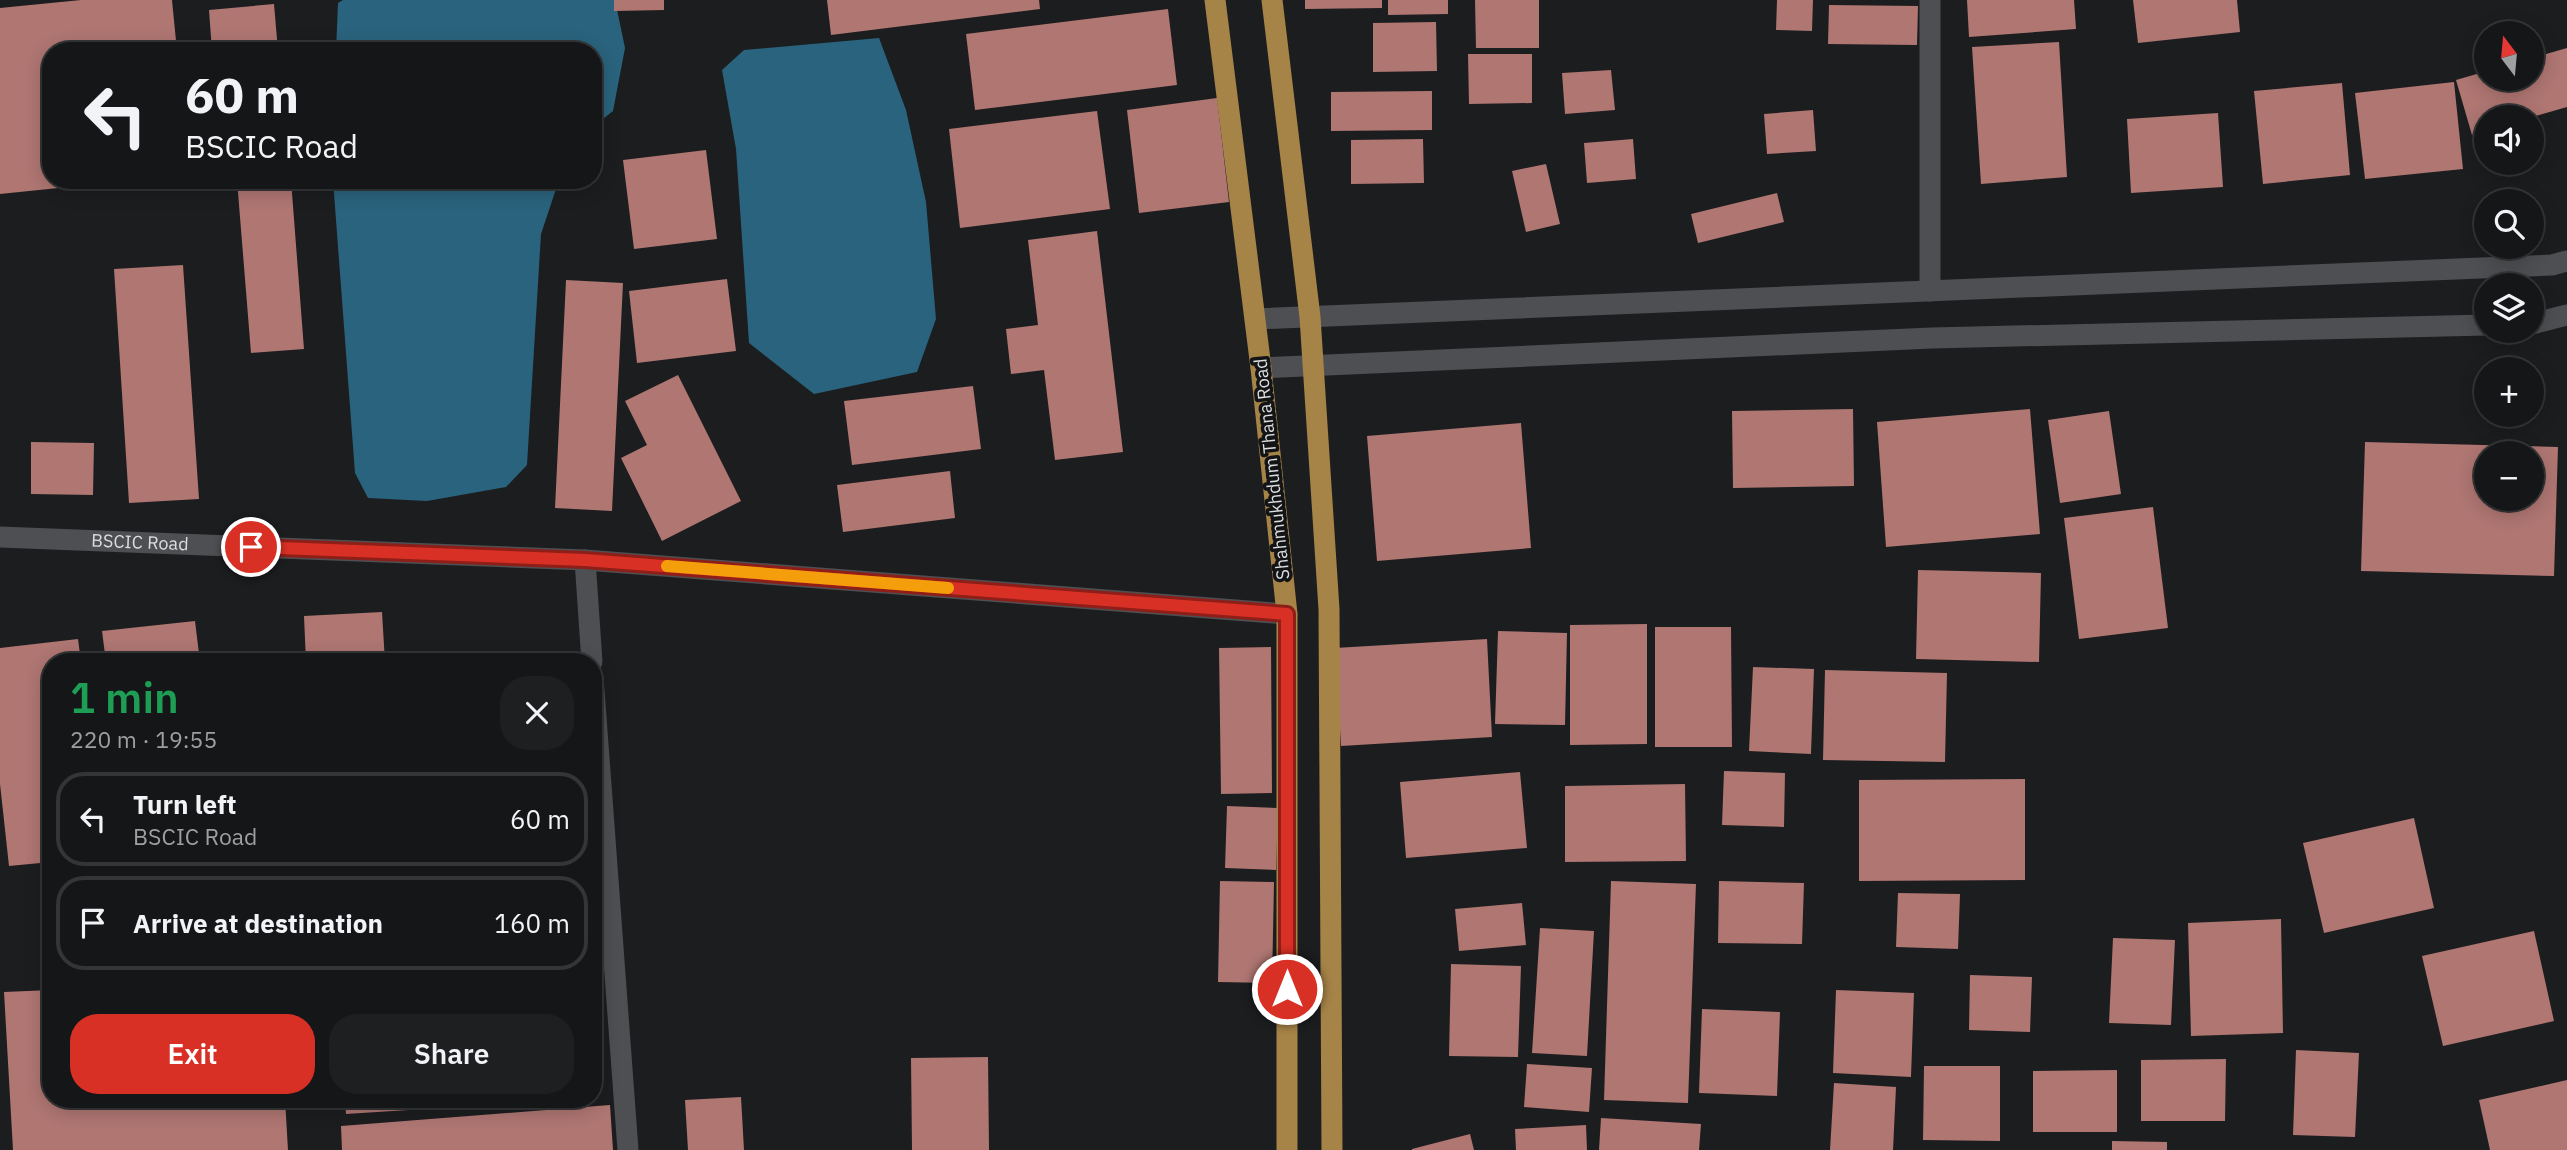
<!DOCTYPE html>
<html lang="en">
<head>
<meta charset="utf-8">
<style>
	:root { --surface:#151617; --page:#1e1f20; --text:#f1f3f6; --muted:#9d9fa1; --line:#343536; --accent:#d93025 }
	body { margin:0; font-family:"IBM Plex Sans",sans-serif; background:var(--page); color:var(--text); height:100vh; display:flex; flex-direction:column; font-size:26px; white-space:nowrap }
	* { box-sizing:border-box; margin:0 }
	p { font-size:23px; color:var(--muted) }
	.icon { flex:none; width:38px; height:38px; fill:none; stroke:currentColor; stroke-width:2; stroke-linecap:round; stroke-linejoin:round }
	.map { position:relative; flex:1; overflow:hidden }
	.side { position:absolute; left:42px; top:653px; width:560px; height:455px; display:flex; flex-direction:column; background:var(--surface); border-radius:28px; box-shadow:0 4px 18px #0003,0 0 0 2px var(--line) }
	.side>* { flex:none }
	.guide { position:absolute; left:42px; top:42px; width:560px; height:147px; border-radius:28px; box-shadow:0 4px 18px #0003,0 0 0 2px var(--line); background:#151617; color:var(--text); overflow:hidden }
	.needle { width:46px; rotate:344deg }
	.tools { position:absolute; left:2474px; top:21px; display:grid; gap:14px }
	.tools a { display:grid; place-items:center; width:70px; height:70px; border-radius:50%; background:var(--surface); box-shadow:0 4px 18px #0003,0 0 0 2px var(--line); font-size:35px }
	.pin { position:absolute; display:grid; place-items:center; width:60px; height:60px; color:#fff; margin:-30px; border:4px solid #fff; border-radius:50%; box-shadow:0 2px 7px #0007 }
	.me { position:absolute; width:77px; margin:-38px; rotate:0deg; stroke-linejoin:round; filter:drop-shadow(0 0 5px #0008) }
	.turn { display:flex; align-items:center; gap:24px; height:147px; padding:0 28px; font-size:32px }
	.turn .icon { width:91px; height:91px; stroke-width:2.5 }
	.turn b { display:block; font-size:49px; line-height:60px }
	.round { display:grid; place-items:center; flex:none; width:74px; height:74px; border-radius:28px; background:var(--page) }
	.head { display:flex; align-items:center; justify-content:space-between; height:119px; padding:0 28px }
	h1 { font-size:42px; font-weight:600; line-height:52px; color:#1e9e55 }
	.primary-button { display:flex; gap:14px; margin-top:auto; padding:14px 28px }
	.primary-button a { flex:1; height:80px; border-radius:28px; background:var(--accent); color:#fff; font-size:28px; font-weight:600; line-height:80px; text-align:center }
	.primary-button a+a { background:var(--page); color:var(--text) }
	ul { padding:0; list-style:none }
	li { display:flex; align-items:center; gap:21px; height:94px; margin:0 14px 10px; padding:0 14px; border:4px solid var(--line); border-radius:28px }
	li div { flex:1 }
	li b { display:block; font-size:26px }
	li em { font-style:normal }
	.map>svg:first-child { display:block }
	.water { fill:#2a637d }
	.building { fill:#af7672; fill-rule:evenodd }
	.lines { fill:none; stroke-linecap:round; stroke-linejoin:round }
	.minor { stroke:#4e4f52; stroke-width:21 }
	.major { stroke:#a68347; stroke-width:21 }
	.route-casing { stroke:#8d1f18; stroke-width:18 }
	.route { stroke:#d93025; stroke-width:12 }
	.slow { stroke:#f59e0b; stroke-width:12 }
	.labels { text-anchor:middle; stroke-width:7; stroke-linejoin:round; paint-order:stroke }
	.street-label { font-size:18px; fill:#dcdddf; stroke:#131416 }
</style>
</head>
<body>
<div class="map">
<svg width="2567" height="1150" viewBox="0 0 2567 1150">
	<rect width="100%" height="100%" fill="#1c1d1f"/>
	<path class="water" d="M343,0H615L625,48L613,111L593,127V51H336L338,3Z
		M879,38L906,110L926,202L936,319L917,372L814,394L749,343L736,149L722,70L744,50Z
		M333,180H559L541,234L527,465L506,487L427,501L368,498L355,473Z"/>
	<path class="building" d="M81,0H172L177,51H51V180H117V182L0,194V8Z
		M614,0H664V10L614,11Z
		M827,0H1039L1040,9L831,35Z
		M1305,0H1382V8L1305,9Z
		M1388,0H1448V14L1388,15Z
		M1475,0H1539V48H1476Z
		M1777,0H1813L1812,31L1776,30Z
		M1967,0H2074L2076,29L1969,37Z
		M2133,0H2237L2240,32L2138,43Z
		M274,4L278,51H212L209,10Z
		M1829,5L1918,6L1917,45L1828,44Z
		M1168,9L1177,85L975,110L966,34Z
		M1436,22L1437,71L1373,72V23Z
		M2059,42L2067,177L1981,184L1972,47Z
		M2567,48V107L2532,117H2487V130L2472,135L2456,80L2487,71V79H2532V58Z
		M1468,54H1532V103L1469,104Z
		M1611,70L1615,110L1565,114L1562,73Z
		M2454,82L2463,169L2365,179L2355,93Z
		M2342,83L2350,175L2263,184L2254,91Z
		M1432,91V130L1331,131V92Z
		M1217,98L1229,202L1139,213L1127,110Z
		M1813,110L1816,151L1767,154L1764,114Z
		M1097,111L1110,209L960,228L949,129Z
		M2218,113L2223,187L2131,193L2127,119Z
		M1423,139L1424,183L1351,184V140Z
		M1633,139L1636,179L1587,183L1584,143Z
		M706,150L717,239L634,249L623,160Z
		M1546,164L1560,224L1526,232L1512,171Z
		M237,180H291L304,349L251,353Z
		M1777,193L1784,222L1698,243L1691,214Z
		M1097,231L1123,452L1055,460L1044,370L1011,374L1006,329L1038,325L1028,240Z
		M183,265L199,499L129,503L114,269Z
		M727,279L736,351L637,363L629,291Z
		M566,280L623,283L612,511L555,508Z
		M678,375L741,501L662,541L621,458L647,445L625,401Z
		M973,386L981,449L852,465L844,401Z
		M1853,409L1854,486L1733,488L1732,411Z
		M2030,409L2040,534L1886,547L1877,422Z
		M2109,411L2121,494L2060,503L2048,420Z
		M1521,423L1531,548L1377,561L1367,436Z
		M31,442L94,443L93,495L31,494Z
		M2365,442L2558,447L2554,576L2361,571ZM2487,453H2532V499H2487Z
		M950,471L955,518L843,532L837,485Z
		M2153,507L2168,628L2079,639L2064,518Z
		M1918,570L2041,573L2039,662L1916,659Z
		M382,612L385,662H306L304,616Z
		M195,621L200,662H106L102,631Z
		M1647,624V744L1570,745V625Z
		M1655,627H1731L1732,747H1655Z
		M1498,631L1567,633L1565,725L1495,724Z
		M78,639L81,662H51V862L9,866L0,784V648Z
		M1487,639L1492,737L1341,746L1335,648Z
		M1271,647L1272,793L1221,794L1219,648Z
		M1753,667L1814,669L1811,754L1749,751Z
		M1825,670L1947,673L1945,762L1823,760Z
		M1724,771L1785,773L1784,827L1722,825Z
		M1520,772L1527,848L1406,858L1400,782Z
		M2025,779V880L1859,881V780Z
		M1685,784L1686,861L1565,862V786Z
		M1227,806L1278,808L1276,870L1225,868Z
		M2414,818L2434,908L2324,933L2303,843Z
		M1220,881L1274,882L1272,983L1218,982Z
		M1611,881L1696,884L1688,1103L1604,1100Z
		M1719,881L1804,883L1802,944L1718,943Z
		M1898,893L1960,894L1958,949L1896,947Z
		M1522,903L1526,945L1459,951L1455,909Z
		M2281,919L2283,1033L2191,1036L2188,923Z
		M1540,928L1594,931L1587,1056L1532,1053Z
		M2534,931L2554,1021L2443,1046L2422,956Z
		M2113,938L2175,940L2171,1025L2109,1023Z
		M1451,964L1521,966L1518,1057L1449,1056Z
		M1970,975L2032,977L2030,1032L1969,1030Z
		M51,990V1099H285L288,1150H13L4,992Z
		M1836,990L1914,993L1911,1077L1833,1073Z
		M1702,1009L1780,1012L1777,1096L1699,1093Z
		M2296,1050L2359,1053L2355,1137L2293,1135Z
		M988,1057L989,1150H912L911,1058Z
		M2226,1059L2225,1121H2141V1060Z
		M1527,1064L1592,1068L1589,1112L1524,1107Z
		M1924,1066H2000V1141L1923,1140Z
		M2117,1070V1132H2033V1071Z
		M2567,1080V1150H2490L2479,1100Z
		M1834,1083L1896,1087L1893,1150H1830Z
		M741,1097L744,1150H688L685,1100Z
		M345,1099H550V1101L346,1114Z
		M610,1105L613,1150H342L341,1126Z
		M1601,1118L1701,1124L1699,1150H1599Z
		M1586,1125L1587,1150H1516L1515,1129Z
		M1470,1134L1474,1150H1412V1149Z
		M2112,1141L2167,1142V1150H2112Z"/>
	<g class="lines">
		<g class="minor">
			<path d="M1930,0V291"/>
			<path d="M1255,319L2552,265L2567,261"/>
			<path d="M2532,324L2567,315"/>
			<path d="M1261,368L1932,338L2487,325"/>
			<path id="s1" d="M0,537L585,560L1287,614"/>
			<path d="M585,560L592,662"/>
			<path d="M593,677L628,1150"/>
		</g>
		<path class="major" d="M1215,0L1261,368L1287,614V1150
			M1272,0L1310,317L1329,609L1332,1150"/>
	</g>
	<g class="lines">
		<g class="route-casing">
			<path id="route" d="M251,547L585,560L1287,614V989"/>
		</g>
		<use href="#route" class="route"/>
		<path class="slow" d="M667,566L948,588"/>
	</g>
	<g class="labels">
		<g class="street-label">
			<text transform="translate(1272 469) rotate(-96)" y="6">Shahmukhdum Thana Road</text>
			<text dy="6" stroke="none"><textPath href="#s1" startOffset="140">BSCIC Road</textPath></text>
		</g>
	</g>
</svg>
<div class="tools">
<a><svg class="needle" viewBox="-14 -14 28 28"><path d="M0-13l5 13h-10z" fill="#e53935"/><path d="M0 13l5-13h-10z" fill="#9d9fa1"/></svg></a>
<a><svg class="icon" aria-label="sound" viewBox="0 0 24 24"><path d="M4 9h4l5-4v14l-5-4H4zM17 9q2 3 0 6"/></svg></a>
<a><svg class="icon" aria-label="search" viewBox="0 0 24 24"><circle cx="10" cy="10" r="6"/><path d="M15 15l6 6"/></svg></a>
<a><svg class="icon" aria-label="layers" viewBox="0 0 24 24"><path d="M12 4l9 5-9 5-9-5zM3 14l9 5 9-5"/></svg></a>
<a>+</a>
<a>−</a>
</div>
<div class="pin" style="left:251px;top:547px;background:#d93025"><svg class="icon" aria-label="arrive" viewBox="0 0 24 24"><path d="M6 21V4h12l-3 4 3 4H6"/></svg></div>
<svg class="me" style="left:1287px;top:989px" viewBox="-20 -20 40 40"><circle r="17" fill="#d93025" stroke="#fff" stroke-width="3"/><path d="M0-11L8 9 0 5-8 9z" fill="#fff"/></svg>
<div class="guide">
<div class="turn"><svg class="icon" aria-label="left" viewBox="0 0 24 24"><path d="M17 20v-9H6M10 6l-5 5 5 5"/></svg><div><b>60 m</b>BSCIC Road</div></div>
</div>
<section class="side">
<div class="head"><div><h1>1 min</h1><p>220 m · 19:55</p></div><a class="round"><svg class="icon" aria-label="close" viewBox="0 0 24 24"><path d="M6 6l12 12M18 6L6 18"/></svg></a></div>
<ul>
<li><svg class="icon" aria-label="left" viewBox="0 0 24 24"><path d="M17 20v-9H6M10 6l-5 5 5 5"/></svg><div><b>Turn left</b><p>BSCIC Road</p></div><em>60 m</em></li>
<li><svg class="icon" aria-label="arrive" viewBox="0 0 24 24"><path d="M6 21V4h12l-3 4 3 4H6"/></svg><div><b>Arrive at destination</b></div><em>160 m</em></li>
</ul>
<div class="primary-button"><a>Exit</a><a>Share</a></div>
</section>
</div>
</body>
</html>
